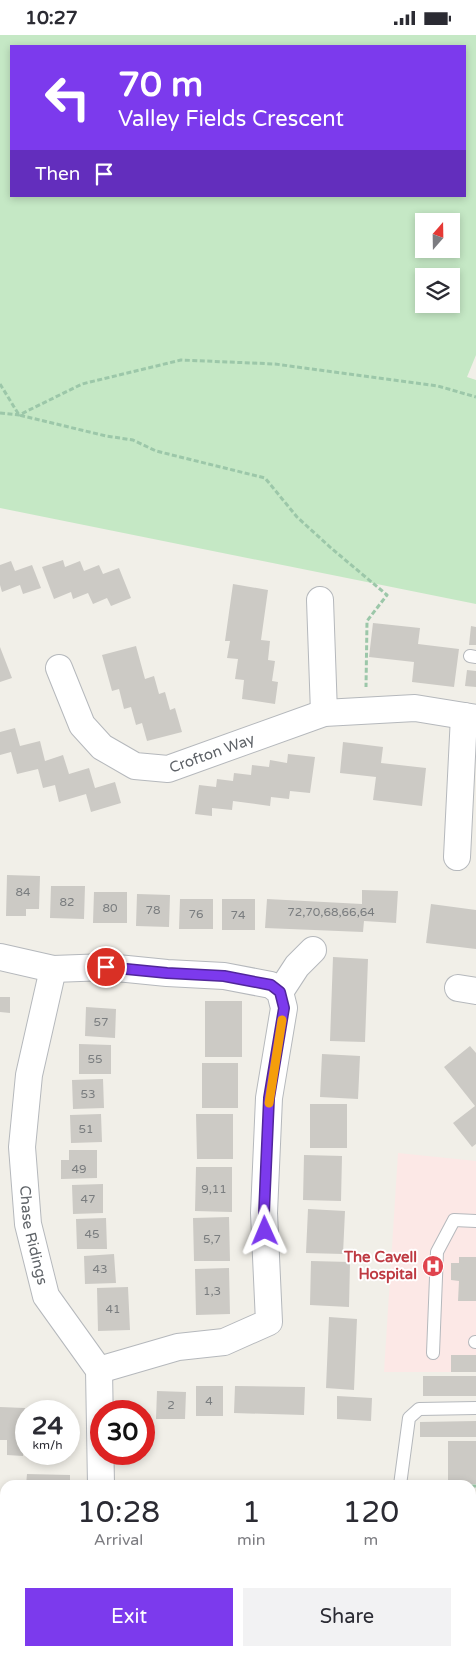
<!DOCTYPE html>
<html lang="en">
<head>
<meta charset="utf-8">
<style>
	:root { --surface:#fff; --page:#f2f2f3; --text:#2b2b33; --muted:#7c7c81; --accent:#7c3aed }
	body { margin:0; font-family:"Varela Round",sans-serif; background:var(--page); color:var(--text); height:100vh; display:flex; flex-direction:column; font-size:19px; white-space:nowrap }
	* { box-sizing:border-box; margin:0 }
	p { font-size:16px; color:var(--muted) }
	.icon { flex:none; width:28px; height:28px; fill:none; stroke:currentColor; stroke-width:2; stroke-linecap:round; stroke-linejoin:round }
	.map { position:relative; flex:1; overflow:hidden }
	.details { position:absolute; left:0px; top:1445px; width:476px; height:176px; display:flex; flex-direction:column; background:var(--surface); border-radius:15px 15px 0 0; box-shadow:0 2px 8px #0003 }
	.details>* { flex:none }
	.hud { position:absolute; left:10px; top:10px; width:456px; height:152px; border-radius:0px; box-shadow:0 2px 8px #0003; background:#7c3aed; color:#fff; overflow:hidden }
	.needle { width:32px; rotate:20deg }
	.tools { position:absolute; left:415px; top:178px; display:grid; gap:10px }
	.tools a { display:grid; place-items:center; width:45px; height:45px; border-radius:0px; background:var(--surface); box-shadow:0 2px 8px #0003; font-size:25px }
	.speed { position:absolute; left:15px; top:1365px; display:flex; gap:10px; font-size:25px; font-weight:700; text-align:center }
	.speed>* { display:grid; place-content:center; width:65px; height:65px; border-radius:50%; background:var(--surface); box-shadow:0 2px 8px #0003; line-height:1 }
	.speed small { font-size:12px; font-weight:400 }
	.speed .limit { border:8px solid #d22; background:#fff; color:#111 }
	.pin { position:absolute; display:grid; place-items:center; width:42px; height:42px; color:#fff; margin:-21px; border:2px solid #fff; border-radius:50%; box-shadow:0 1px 5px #0007 }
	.me { position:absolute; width:55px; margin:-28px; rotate:359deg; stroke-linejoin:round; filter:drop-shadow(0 0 4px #0008) }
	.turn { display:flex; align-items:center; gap:18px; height:105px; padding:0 25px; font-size:22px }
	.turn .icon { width:65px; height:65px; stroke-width:2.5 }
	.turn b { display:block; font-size:35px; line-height:42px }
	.then { display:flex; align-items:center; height:48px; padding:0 25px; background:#0003; gap:10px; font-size:19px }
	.eta { display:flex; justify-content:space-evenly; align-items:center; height:85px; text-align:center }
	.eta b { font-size:30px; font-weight:600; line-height:35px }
	.button { display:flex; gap:10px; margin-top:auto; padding:10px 25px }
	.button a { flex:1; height:58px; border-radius:0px; background:var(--accent); color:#fff; font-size:20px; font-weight:600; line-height:58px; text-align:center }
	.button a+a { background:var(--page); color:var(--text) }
	.status { display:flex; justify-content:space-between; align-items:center; height:35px; padding:0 25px; background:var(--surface); direction:ltr }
	.status svg { height:14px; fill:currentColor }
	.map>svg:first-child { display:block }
	.medical { fill:#fce8e6 }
	.green { fill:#c5e8c5; fill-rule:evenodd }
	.building { fill:#cccac5 }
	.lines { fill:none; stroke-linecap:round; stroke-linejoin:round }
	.service-casing { stroke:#b5b8bc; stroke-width:14 }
	.minor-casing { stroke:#b5b8bc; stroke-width:28 }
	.path { stroke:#9cc7a9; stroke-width:3; stroke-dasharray:5 2.5; stroke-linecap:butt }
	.service { stroke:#fff; stroke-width:12 }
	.minor { stroke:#fff; stroke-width:26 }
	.route-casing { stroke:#51269a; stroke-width:12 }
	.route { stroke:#7c3aed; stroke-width:9 }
	.slow { stroke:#f59e0b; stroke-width:9 }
	.labels { text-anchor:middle; stroke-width:4; stroke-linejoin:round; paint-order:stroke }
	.number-label { font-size:12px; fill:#7a7d7f }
	.street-label { font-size:15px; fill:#5f6368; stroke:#fff }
	.health-label { font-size:15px; font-weight:bold; fill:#be3a42; stroke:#fff; text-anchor:end }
</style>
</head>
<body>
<div class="status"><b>10:27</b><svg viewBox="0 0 49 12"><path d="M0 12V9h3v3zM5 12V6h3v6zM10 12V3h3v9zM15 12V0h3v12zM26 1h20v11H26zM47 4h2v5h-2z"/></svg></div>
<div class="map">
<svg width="476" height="1621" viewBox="0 0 476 1621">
	<rect width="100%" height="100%" fill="#f1efe8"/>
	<path class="medical" d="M398,1118L476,1126V1337H384Z"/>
	<path class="green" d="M0,0H476V320L467,342L476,345V569L0,473ZM11,11H465V161H11ZM424,186H451V214H424ZM424,241H451V269H424Z"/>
	<path class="building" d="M63,525L65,532L80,526L84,536L99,530L103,539L119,533L131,563L111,571L107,563L93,569L88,558L73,564L71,557L54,564L42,532Z
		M11,526L15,536L32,530L41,553L23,559L20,550L2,557L0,550V530Z
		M233,549L268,555L261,605L270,606L268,625L275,626L272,646L278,647L275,669L242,664L244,645L235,644L238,624L227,623L230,606H225Z
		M373,588L420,593L418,609L459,614L454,652L412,647L414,627L369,622Z
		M471,591L476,592V610H469Z
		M136,611L145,644L154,641L159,659L165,657L170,675L175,673L182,697L147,706L142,688L136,690L131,672L124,674L119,654L112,656L102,620Z
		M0,612L12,643L0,647Z
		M467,635L476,636V652L465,651Z
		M15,693L20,711L40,706L45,726L63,720L69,739L89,733L95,753L115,747L121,768L91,777L86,759L59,767L55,750L43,753L38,734L17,739L11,717L0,720V697Z
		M343,707L383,712L381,728L426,733L422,771L373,765L376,742L340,738Z
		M288,719L315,722L310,758L290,756L289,764L271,762L270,771L233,766L232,775L212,773V781L195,779L199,750L216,752L217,744L233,746L234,738L251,740L252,730L269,732L270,725L287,728Z
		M7,840L40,841L39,874H26V881H6Z
		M51,851H85L84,884L50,883Z
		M362,855L398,856L396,888L364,886L363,897L265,893L267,864L362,869Z
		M94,857H127V888H93Z
		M137,859L170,860L169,892L136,891Z
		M180,864H213V894H179Z
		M222,864H255V895H222Z
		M431,869L476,875V914L426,908Z
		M333,922L368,924L365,1007L330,1006Z
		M0,962H10V978L0,977Z
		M205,966H242V1022H205Z
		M86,972L116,974L115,1003L85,1001Z
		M79,1009L111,1010V1039H79Z
		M470,1011L476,1018V1109L472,1112L453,1088L475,1071L444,1032Z
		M322,1019L360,1021L358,1064L320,1062Z
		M202,1028H238V1073H202Z
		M103,1044L104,1073L73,1074L72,1045Z
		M310,1069H347V1113H310Z
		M101,1079L102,1107L71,1108L70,1080Z
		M196,1079H233V1124H197Z
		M69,1115H97V1143L61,1144V1125H69Z
		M304,1120L342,1121L341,1166L303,1165Z
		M196,1132H232V1177L195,1176Z
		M103,1149V1178L73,1179L72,1150Z
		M308,1174L345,1176L343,1219L306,1218Z
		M229,1182L230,1226H194L193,1183Z
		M106,1183L107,1214H77L76,1184Z
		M114,1219L116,1248L85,1249L84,1221Z
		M459,1222H476V1266H458L459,1246L451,1245V1228H459Z
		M311,1226L350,1227L349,1272L310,1270Z
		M229,1233L230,1279L196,1280L195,1234Z
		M128,1252L130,1295L98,1296L97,1253Z
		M329,1282L357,1284L354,1355L326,1353Z
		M451,1320H476V1337H451Z
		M423,1341H476V1361H423Z
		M196,1351H223V1381H196Z
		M235,1351L305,1352L304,1380L234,1378Z
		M157,1356L186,1357L185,1384H156Z
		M337,1361L372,1363L371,1386L337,1384Z
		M35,1370L65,1371L64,1376H35Z
		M0,1372L25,1373L23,1421L7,1420V1405H0Z
		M476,1386V1402H420V1387Z
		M448,1406H476V1449H448Z
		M27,1439L70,1440V1450H26Z
		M471,1478H476V1511H471Z
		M5,1507V1569L0,1567V1518Z
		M5,1600V1616L28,1617L21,1619V1621H0V1602Z
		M148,1616H179L178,1621H148Z
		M203,1616H256V1621H203Z
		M265,1616H294L295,1621H265Z
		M309,1616H344V1619L333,1618V1621H308Z
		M349,1616H375V1621H348Z
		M406,1616H455L454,1621H405Z"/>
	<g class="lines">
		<g class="service-casing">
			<path id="service" d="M470,621L476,622
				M475,1307H476
				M433,1318L437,1217L454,1185L476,1186
				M400,1450L409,1383L419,1374L476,1373
				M0,1589H5"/>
		</g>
		<g class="minor-casing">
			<g id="minor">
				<path d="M320,565L324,678"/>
				<path id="s1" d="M59,633L82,690L102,712L135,731L168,734L324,678L415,673L476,683"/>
				<path d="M457,822L464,681"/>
				<path d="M0,922L53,934L107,932L167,938L224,941L271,950L280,957L284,973L269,1063L264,1178L269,1287L224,1307L178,1312L99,1335"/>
				<path id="s2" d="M53,934L29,1040L22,1112L28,1189L46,1261L99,1335L101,1450"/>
				<path d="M458,953L476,956"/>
				<path d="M280,957L297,931L313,915"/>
				<path d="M471,1562H476"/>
				<path d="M105,1616V1621"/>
			</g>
		</g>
		<path class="path" d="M0,349L19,380L106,401L133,405L156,416L265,443L297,482L331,513L387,560L367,586L366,652
			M0,378L19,380L82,349L181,325L275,329L438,351L476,362
			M471,1451H476"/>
		<use href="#service" class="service"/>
		<use href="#minor" class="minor"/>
	</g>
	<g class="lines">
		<g class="route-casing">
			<path id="route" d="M106,932L167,938L224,941L271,950L280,957L284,973L269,1063L264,1178L265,1196"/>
		</g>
		<use href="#route" class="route"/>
		<path class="slow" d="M269,1068L282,985"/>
	</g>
	<defs>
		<g id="hospital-disc" transform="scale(1.125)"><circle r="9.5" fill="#e0444e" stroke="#fff"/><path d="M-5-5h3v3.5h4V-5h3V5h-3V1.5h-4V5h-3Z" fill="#fff"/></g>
	</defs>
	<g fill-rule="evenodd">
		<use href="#hospital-disc" x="433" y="1231"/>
	</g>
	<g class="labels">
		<g class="number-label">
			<text x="23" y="861">84</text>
			<text x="67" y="871">82</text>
			<text x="110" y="877">80</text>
			<text x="153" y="879">78</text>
			<text x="331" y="881">72,70,68,66,64</text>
			<text x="196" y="883">76</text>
			<text x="238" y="884">74</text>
			<text x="101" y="991">57</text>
			<text x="95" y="1028">55</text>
			<text x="88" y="1063">53</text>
			<text x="86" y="1098">51</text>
			<text x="79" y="1138">49</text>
			<text x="214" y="1158">9,11</text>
			<text x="88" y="1168">47</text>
			<text x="92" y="1203">45</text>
			<text x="212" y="1208">5,7</text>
			<text x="100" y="1238">43</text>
			<text x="212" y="1260">1,3</text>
			<text x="113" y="1278">41</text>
			<text x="209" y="1370">4</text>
			<text x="171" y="1374">2</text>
		</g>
		<g class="street-label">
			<text dy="5" stroke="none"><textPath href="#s1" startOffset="209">Crofton Way</textPath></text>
			<text dy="5" stroke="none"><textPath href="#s2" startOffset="270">Chase Ridings</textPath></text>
		</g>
		<g class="health-label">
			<text x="417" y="1227">The Cavell<tspan x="417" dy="17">Hospital</tspan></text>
		</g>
	</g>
</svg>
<div class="tools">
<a><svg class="needle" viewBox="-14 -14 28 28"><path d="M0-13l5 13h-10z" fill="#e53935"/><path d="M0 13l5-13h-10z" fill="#7c7c81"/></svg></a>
<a><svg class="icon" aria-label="layers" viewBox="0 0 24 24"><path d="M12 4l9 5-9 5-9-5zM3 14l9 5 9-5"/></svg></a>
</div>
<div class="speed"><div>24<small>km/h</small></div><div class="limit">30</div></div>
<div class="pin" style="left:106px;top:932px;background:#d93025"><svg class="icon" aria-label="arrive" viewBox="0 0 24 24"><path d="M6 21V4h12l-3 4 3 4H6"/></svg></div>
<svg class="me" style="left:265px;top:1196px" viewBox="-20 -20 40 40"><path d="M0-17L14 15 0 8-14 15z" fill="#7c3aed" stroke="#fff" stroke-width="4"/></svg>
<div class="hud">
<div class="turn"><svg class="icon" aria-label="left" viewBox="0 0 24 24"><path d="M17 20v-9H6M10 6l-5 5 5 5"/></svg><div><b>70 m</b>Valley Fields Crescent</div></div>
<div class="then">Then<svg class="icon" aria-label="arrive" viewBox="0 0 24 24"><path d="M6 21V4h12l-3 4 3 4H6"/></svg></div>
</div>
<section class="details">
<div class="eta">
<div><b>10:28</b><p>Arrival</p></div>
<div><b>1</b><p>min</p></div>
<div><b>120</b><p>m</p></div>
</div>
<div class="button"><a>Exit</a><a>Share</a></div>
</section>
</div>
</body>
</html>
